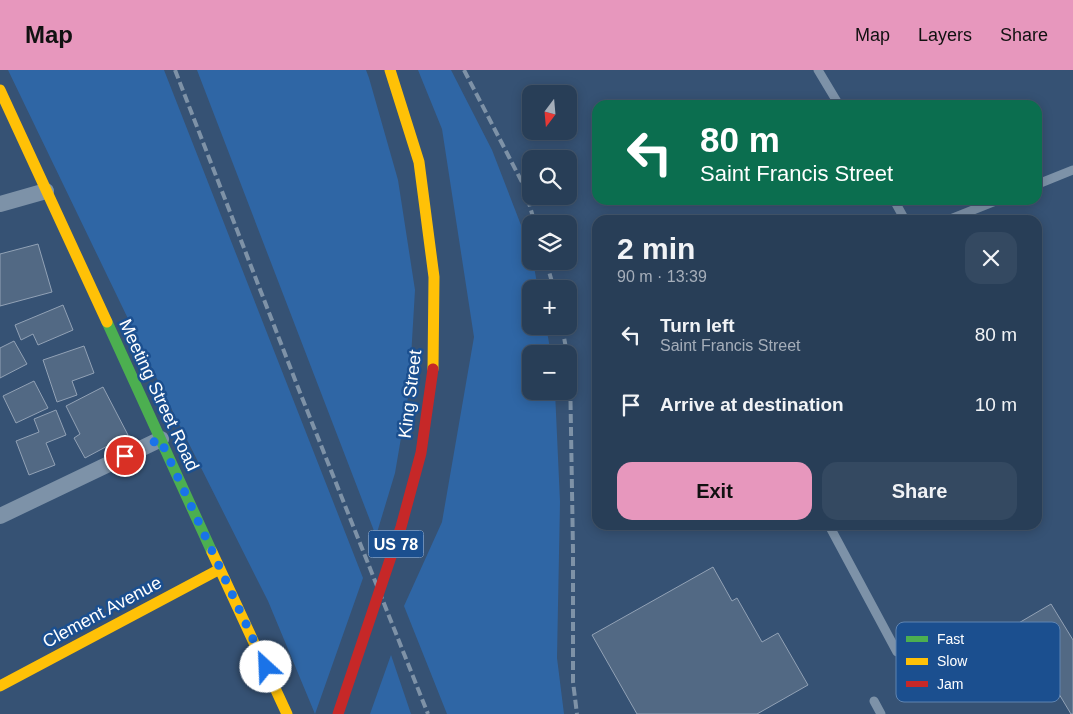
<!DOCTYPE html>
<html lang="en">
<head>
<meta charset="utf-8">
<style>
	:root { --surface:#283e57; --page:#344961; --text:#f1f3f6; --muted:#a5aeba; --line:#44576d; --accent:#e797bd }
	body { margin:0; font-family:Helvetica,sans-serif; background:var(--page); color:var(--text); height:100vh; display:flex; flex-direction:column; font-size:19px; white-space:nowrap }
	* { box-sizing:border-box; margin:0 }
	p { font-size:16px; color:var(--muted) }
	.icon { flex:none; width:28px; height:28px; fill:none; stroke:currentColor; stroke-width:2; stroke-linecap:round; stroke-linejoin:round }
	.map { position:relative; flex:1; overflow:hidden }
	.side { position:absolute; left:592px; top:145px; width:450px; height:315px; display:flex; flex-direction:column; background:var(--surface); border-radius:15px; box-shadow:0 2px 12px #0003,0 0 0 1px var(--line) }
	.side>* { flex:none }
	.top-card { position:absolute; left:592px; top:30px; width:450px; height:105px; border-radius:15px; box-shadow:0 2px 12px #0003,0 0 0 1px var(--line); background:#0b6e4f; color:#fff; overflow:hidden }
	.needle { width:32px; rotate:196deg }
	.controls { position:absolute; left:522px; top:15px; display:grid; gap:10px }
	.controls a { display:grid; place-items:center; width:55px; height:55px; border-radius:10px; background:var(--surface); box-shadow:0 2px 12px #0003,0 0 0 1px var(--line); font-size:25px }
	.pin { position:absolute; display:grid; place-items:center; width:42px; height:42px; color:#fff; margin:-21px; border:2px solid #fff; border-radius:50%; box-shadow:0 1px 5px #0007 }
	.me { position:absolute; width:55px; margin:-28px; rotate:335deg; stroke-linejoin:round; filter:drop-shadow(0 0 4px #0008) }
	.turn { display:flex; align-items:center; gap:18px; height:105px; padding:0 25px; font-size:22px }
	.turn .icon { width:65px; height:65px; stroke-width:2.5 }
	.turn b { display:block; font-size:35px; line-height:42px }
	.round { display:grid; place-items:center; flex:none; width:52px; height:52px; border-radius:15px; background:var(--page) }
	.overview { display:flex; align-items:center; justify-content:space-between; height:85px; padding:0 25px }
	h1 { font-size:30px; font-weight:700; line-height:38px }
	.cta { display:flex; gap:10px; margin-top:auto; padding:10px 25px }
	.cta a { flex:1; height:58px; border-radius:15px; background:var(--accent); color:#111; font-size:20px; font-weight:700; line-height:58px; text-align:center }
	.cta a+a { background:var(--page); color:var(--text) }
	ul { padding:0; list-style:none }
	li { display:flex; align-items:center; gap:15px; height:70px; padding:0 25px }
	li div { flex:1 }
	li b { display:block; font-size:19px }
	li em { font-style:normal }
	header { display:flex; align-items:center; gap:30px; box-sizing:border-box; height:70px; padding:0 25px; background:var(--accent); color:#111 }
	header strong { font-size:24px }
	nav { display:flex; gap:28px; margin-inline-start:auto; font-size:18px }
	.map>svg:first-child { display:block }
	.green { fill:#2f66a5 }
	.building { fill:#526984; stroke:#92a2b6 }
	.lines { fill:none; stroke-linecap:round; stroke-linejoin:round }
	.lane { stroke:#7d92a8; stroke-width:9 }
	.street { stroke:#7d92a8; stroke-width:16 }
	.fast { stroke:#4caf50; stroke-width:11 }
	.slow { stroke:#ffc107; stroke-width:11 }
	.rail { stroke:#7e92a7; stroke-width:4; stroke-dasharray:9 4; stroke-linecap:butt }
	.jam-bridge { stroke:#c62828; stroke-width:11 }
	.route { stroke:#1a73e8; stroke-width:9; stroke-dasharray:0 16.2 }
	.labels { text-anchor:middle; stroke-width:5; stroke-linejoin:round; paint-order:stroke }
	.shield { fill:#1b4f8f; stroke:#bbcadd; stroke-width:1 }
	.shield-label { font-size:16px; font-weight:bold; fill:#fff }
	.street-label { font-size:18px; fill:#fff; stroke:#1b4f8f }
	.key { fill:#1b4f8f; stroke:#5f84b1; stroke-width:1 }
	.key-label { font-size:14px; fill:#fff }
</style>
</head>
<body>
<header>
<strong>Map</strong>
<nav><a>Map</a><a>Layers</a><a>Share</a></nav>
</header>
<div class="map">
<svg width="1073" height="644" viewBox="0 0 1073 644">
	<rect width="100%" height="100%" fill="#365274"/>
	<path class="green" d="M8,0H164L363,508L315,644L268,531L174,344Z
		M197,0H366L369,8L398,110L415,220L409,321L395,403L376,466Z
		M418,0H451L492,80L531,181V191H533L538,219H531V256H546L551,284H531V321H555L560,432L557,588L564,644H447L404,536L442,452L474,267L442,59Z
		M391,585L411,644H370Z"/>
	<path class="building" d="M38,174L52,222L0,236V184Z
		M63,235L73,260L38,275L33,264L21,270L15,255Z
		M14,271L27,294L0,308V278Z
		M84,276L94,303L72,311L77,325L57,332L43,290Z
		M34,311L48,338L16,353L3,326Z
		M103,317L128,365L85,388L74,368L80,364L66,336Z
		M56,340L66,365L46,373L55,395L29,405L16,371L39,362L34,349Z
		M713,497L732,531L737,528L762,572L778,563L808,615L757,644H637L592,565Z
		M1051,534L1073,570V644H1071L1017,554Z"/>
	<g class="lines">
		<path class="lane" d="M818,0L839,35
			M1038,114L1073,100
			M894,130L905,150
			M948,150L998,130
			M831,459L897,582
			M874,631L881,644"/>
		<path class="street" d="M0,134L46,121
			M0,446L161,369"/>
		<path class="fast" d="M107,252L212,482"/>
		<path class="slow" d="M390,0L419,92L434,207L433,299
			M0,20L107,252
			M212,482L287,644
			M0,616L220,499"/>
		<path class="rail" d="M175,0L299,320L428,644
			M464,0L524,116L535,154
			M546,191L554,219
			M562,256L567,284
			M569,292L570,300L573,480V612L577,644"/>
		<path class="jam-bridge" d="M338,644L401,457L421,383L433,299"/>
	</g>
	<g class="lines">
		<path class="route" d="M125,386L160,369L266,597"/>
	</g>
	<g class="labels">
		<rect class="shield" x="368.5" y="460.5" width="55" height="27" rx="4"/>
		<g class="shield-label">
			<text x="396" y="480">US 78</text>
		</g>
		<g class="street-label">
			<text transform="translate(410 324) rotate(-83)" y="6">King Street</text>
			<text transform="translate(159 325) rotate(65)" y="6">Meeting Street Road</text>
			<text transform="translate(102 542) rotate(-28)" y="6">Clement Avenue</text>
		</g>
	</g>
	<rect x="896" y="552" width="164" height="80" rx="8" class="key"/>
	<rect x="906" y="566" width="22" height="6" fill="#4caf50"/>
	<rect x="906" y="588" width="22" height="7" fill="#ffc107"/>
	<rect x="906" y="611" width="22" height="6" fill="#c62828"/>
	<g class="key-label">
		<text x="937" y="574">Fast</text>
		<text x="937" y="596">Slow</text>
		<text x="937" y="619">Jam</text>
	</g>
</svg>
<div class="controls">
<a><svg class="needle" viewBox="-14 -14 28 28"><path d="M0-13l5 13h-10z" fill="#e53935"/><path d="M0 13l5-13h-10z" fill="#a5aeba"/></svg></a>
<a><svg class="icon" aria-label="search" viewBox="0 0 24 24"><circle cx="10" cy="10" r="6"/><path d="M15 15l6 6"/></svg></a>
<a><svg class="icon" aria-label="layers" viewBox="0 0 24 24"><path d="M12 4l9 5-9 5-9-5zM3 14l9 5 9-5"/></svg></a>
<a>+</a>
<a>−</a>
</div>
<div class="pin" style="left:125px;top:386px;background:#d93025"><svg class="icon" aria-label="arrive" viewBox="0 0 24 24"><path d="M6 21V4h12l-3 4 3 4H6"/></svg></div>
<svg class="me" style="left:266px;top:597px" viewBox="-20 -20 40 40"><circle r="19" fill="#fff"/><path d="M0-13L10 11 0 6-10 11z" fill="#1a73e8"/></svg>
<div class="top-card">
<div class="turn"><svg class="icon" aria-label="left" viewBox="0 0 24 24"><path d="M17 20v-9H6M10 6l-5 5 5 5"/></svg><div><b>80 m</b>Saint Francis Street</div></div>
</div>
<section class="side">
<div class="overview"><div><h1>2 min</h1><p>90 m · 13:39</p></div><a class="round"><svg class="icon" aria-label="close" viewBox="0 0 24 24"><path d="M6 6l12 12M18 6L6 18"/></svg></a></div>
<ul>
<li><svg class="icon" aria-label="left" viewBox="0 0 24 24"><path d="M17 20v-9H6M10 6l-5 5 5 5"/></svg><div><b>Turn left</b><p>Saint Francis Street</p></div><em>80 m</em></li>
<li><svg class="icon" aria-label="arrive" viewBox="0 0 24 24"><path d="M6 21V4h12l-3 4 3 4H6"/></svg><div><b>Arrive at destination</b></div><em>10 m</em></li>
</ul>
<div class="cta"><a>Exit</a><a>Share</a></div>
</section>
</div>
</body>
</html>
